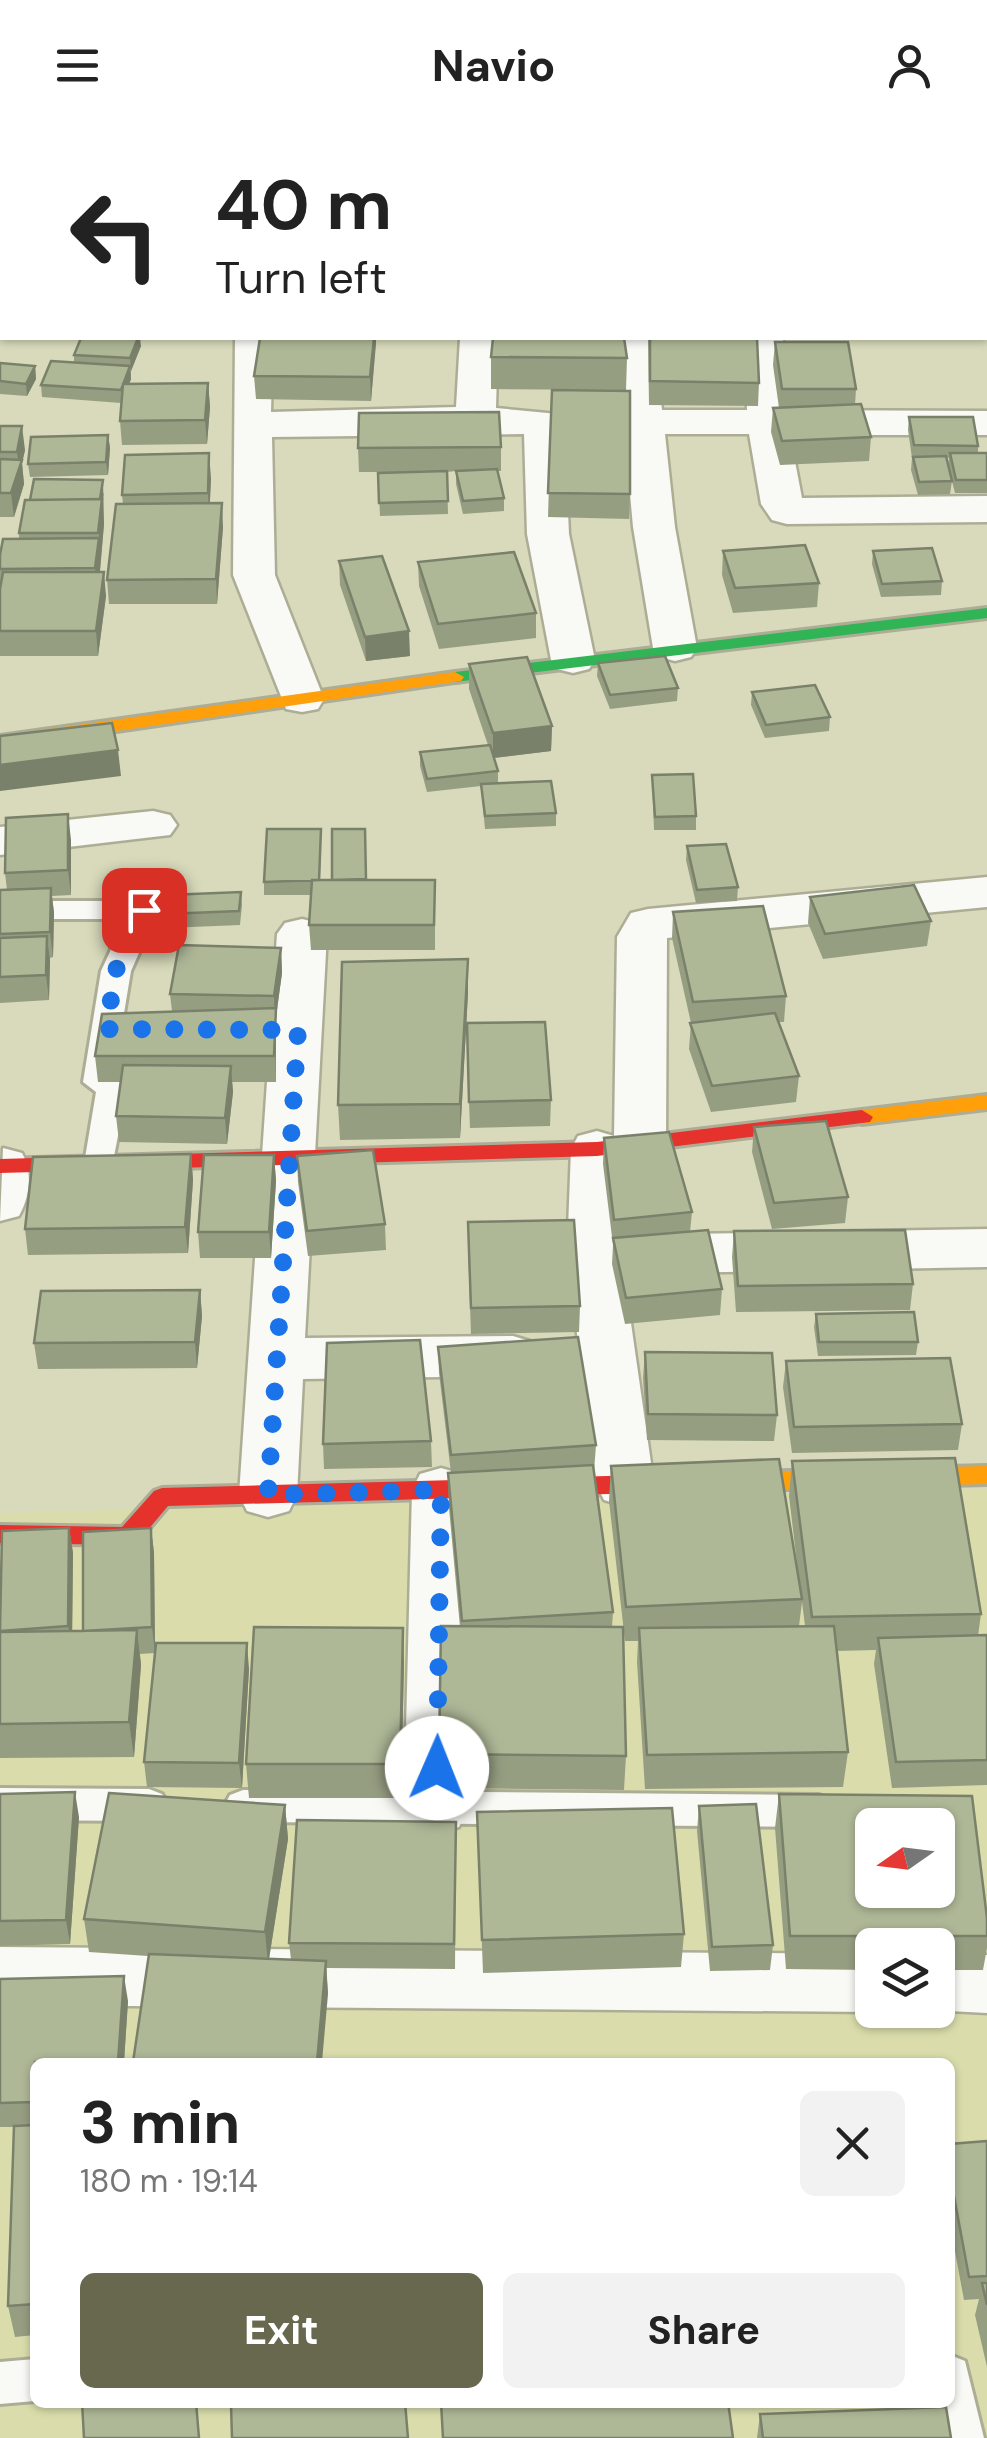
<!DOCTYPE html>
<html lang="en">
<head>
<meta charset="utf-8">
<style>
	:root { --surface:#fff; --page:#f2f2f2; --text:#222; --muted:#767676; --accent:#68684f }
	body { margin:0; font-family:"DM Sans",sans-serif; background:var(--page); color:var(--text); height:100vh; display:flex; flex-direction:column; font-size:38px; white-space:nowrap }
	* { box-sizing:border-box; margin:0 }
	p { font-size:32px; color:var(--muted) }
	.icon { flex:none; width:55px; height:55px; fill:none; stroke:currentColor; stroke-width:2; stroke-linecap:round; stroke-linejoin:round }
	.map { position:relative; flex:1; overflow:hidden }
	.panel { position:absolute; left:30px; top:1928px; width:925px; height:350px; display:flex; flex-direction:column; background:var(--surface); border-radius:15px; box-shadow:0 2px 8px #0004 }
	.panel>* { flex:none }
	.top-card { position:absolute; left:0px; top:0px; width:988px; height:210px; box-shadow:0 2px 8px #0004; background:#fff; color:var(--text); overflow:hidden }
	.needle { width:65px; rotate:256deg }
	.controls { position:absolute; left:855px; top:1678px; display:grid; gap:20px }
	.controls a { display:grid; place-items:center; width:100px; height:100px; border-radius:15px; background:var(--surface); box-shadow:0 2px 8px #0004; font-size:50px }
	.pin { position:absolute; display:grid; place-items:center; width:85px; height:85px; color:#fff; margin:-42px; border-radius:20px; box-shadow:0 5px 15px #0006 }
	.me { position:absolute; width:110px; margin:-55px; rotate:1deg; stroke-linejoin:round; filter:drop-shadow(0 0 8px #0008) }
	.turn { display:flex; align-items:center; gap:35px; height:210px; padding:0 50px; font-size:45px }
	.turn .icon { width:130px; height:130px; stroke-width:2.5 }
	.turn b { display:block; font-size:70px; line-height:85px }
	.round { display:grid; place-items:center; flex:none; width:105px; height:105px; border-radius:15px; background:var(--page) }
	.headline { display:flex; align-items:center; justify-content:space-between; height:170px; padding:0 50px }
	h1 { font-size:60px; font-weight:700; line-height:75px }
	.cta { display:flex; gap:20px; margin-top:auto; padding:20px 50px }
	.cta a { flex:1; height:115px; border-radius:15px; background:var(--accent); color:#fff; font-size:40px; font-weight:700; line-height:115px; text-align:center }
	.cta a+a { background:var(--page); color:var(--text) }
	header { display:flex; justify-content:space-between; align-items:center; height:130px; padding:0 50px; background:var(--surface); font-size:45px; font-weight:700 }
	.map>svg:first-child { display:block }
	.built { fill:#daddab; fill-rule:evenodd }
	.lines { fill:none; stroke-linecap:round; stroke-linejoin:round }
	.lane-casing { stroke:#adad96; stroke-width:6 }
	.street-casing { stroke:#adad96; stroke-width:5 }
	.fast-casing { stroke:#adad96; stroke-width:6 }
	.slow-casing { stroke:#adad96; stroke-width:6 }
	.jam-casing { stroke:#adad96; stroke-width:6 }
	.lane { fill:#f9f9f5; fill-rule:evenodd }
	.street { fill:#f9f9f5; fill-rule:evenodd }
	.fast { fill:#30b455; fill-rule:evenodd }
	.slow { fill:#ff9f0a; fill-rule:evenodd }
	.jam { fill:#e5322d; fill-rule:evenodd }
	.wall { fill:#969e82; fill-rule:evenodd }
	.shaded-wall { fill:#7a816a }
	.building { fill:#aeb897; stroke:#7a816a; stroke-width:2.5; fill-rule:evenodd }
	.route { stroke:#1a73e8; stroke-width:18; stroke-dasharray:0 32.4 }
</style>
</head>
<body>
<header><svg class="icon" aria-label="menu" viewBox="0 0 24 24"><path d="M4 6h16M4 12h16M4 18h16"/></svg>Navio<svg class="icon" aria-label="person" viewBox="0 0 24 24"><circle cx="12" cy="8" r="4"/><path d="M4 21q1-7 8-7t8 7"/></svg></header>
<div class="map">
<svg width="987" height="2308" viewBox="0 0 987 2308">
	<rect width="100%" height="100%" fill="#d8dabb"/>
	<path class="built" d="M987,1359V2308H0V1383ZM872,1695H938V1760H872ZM872,1815H938V1880H872ZM35,1932H950V2272H35Z"/>
	<g class="lines">
		<g class="lane-casing">
			<path id="lane" d="M0,771H144L158,780L131,841L114,944L128,954L111,1042H89L84,1034L96,962L83,952L101,841L125,789H0Z
				M0,1658L149,1659L162,1664L168,1675L162,1686L149,1691L0,1690Z
				M243,1660L819,1665L832,1670L838,1681L832,1692L819,1697L243,1692L230,1687L224,1676L230,1665Z
				M950,2225L965,2231L984,2308H940L933,2272H950Z
				M35,2229V2271L0,2274V2232Z"/>
		</g>
		<g class="street-casing">
			<path id="street" d="M569,0H605L606,2H571Z
				M907,0H943V2H908Z
				M235,208H273L271,282L456,277L460,208H498L496,278L558,284L564,293L569,404L595,530L589,539L573,543L557,539L551,530L527,404L524,304L272,307L275,445L324,569L318,579L302,582L286,579L233,445Z
				M616,208H654L662,280H747L745,208H783L787,280L987,281V305H790L802,368L987,366V392L787,394L772,390L761,374L749,304H665L675,397L697,518L691,527L675,531L659,527L653,518L633,397Z
				M153,681L170,685L177,695L170,705L0,725V697Z
				M987,747V777L667,808L666,1015L659,1028L640,1033L623,1028L622,1105L987,1099V1137L624,1144L654,1354L646,1370L625,1376L604,1370L596,1354L567,1125L571,1019L578,1006L597,1001L614,1006L617,807L631,783L648,779Z
				M302,789L319,793L327,804L305,1208L513,1206L533,1212L541,1226L533,1240L513,1246L303,1249L297,1365L289,1381L268,1387L247,1381L239,1365L277,804L285,793Z
				M3,1018L22,1023C33,1042 30,1067 19,1086L0,1091Z
				M441,1338L462,1344L470,1360L468,1678L459,1697L436,1704L413,1697L404,1678L412,1360L420,1344Z
				M0,1817L872,1824V1880H877L872,1882L0,1875Z
				M938,1825H987V1883L930,1880H938Z"/>
		</g>
		<g class="fast-casing">
			<path id="fast" d="M987,478V488L455,552L446,547L455,542Z"/>
		</g>
		<g class="slow-casing">
			<path id="slow" d="M2,108V120L0,121V109Z
				M2,149V161L0,162V150Z
				M455,542L464,547L461,551L0,618V606Z
				M987,965V979L862,994L851,987L862,980Z
				M987,1336V1354L680,1362L672,1359L668,1353L672,1347L680,1344Z"/>
		</g>
		<g class="jam-casing">
			<path id="jam" d="M862,980L873,987L870,992L597,1026L0,1043V1029L597,1012Z
				M680,1344L688,1347L692,1353L688,1359L680,1362L168,1376L137,1413L128,1415L0,1413V1395L122,1397L154,1361L162,1358Z"/>
		</g>
		<use href="#lane" class="lane"/>
		<use href="#street" class="street"/>
		<use href="#fast" class="fast"/>
		<use href="#slow" class="slow"/>
		<use href="#jam" class="jam"/>
	</g>
	<path class="wall" d="M936,0H987V14H985V2H936Z
		M260,208H376L371,271L256,269L254,246Z
		M648,208H757L759,253L758,276L649,275Z
		M775,212L856,259L855,275L871,307L869,331L780,335L771,302L773,278H779L773,235Z
		M141,216L131,241V249L129,254L208,253L210,277L207,314L122,315L120,291L121,273L42,267L41,255L74,232V225Z
		M491,227L627,228L626,260L491,259Z
		M0,233L35,236L36,249L27,266L0,264Z
		M552,260L630,364L629,389L548,387Z
		M909,287L978,316V323H987V363H955L948,336L949,328H946L952,351L950,364L918,365L911,340L912,328L908,300Z
		M0,296L25,320L22,333L24,354L14,387H0Z
		M108,305L110,318L108,345L30,347L28,334Z
		M501,317V341H498L504,368V381L463,384L456,354V341L447,342L448,384L380,386L378,343L401,342H359L358,318Z
		M211,348L210,373L223,397L217,474H109L107,450L123,374L122,365Z
		M104,363L102,373L104,394L100,442L106,466L98,526H0V425L19,408V403Z
		M723,421L819,453L817,477L733,483L722,445Z
		M873,421L942,451L941,465L881,467L872,434Z
		M339,431L410,526L366,531L340,455Z
		M418,432L536,483V508L439,519L419,456Z
		M598,533L678,558L677,571L610,579L597,546Z
		M469,534L552,596L551,621L494,628L498,641V653L556,683V696L485,699L481,656L427,662L420,636V622L488,615L469,559Z
		M752,562L830,587L829,601L765,608L751,575Z
		M652,645L696,686V700H654Z
		M71,710V765L52,766L54,783L53,827L50,828L49,870L0,873V760H7L5,743Z
		M321,712L320,750H435V820H311L309,795L311,765H264V752Z
		M687,716L738,757L737,771L696,773L686,730Z
		M241,762L242,775L240,795L142,799L141,785Z
		M810,767L931,791L927,816L823,829L808,793Z
		M673,782L786,866L784,892H778L799,946L796,972L711,982L689,919L691,893L672,808Z
		M281,818L282,843L276,887V952H232L233,962L227,1014L119,1012L116,986L121,952H98L95,926L172,881L170,864Z
		M468,829V863L460,1008L340,1010L338,975Z
		M467,919L551,970L550,996L470,998Z
		M754,997L848,1067L845,1093L772,1099L752,1022Z
		M604,1008L692,1082L690,1102L722,1159L720,1185L625,1194L612,1134L613,1115L603,1034Z
		M191,1024L193,1050L188,1123L28,1125L25,1099Z
		M274,1025L276,1051L271,1128H200L198,1102Z
		M297,1026L385,1094L386,1120L308,1126L298,1052Z
		M734,1101L913,1154L910,1180L736,1182L732,1127Z
		M468,1118L580,1176L579,1202L471,1204Z
		M200,1160L202,1186L197,1238L38,1239L34,1213Z
		M816,1184L918,1212L916,1225L818,1226L814,1197Z
		M438,1217L596,1315L594,1341L613,1482L612,1497L626,1626L624,1660L440,1658L439,1624L460,1497L449,1378L448,1343H451L439,1243Z
		M645,1222L777,1285L774,1311L647,1310L643,1248Z
		M786,1231L962,1294L958,1320L792,1323L783,1257Z
		M431,1311L432,1337L324,1339L323,1314Z
		M792,1331L981,1484L978,1506L987,1505V1655L892,1658L874,1534L876,1520L836,1521L848,1622L843,1657L645,1659L637,1532L638,1511H625L609,1371L611,1336L799,1450L789,1366ZM802,1472L805,1496H799Z
		M69,1398L73,1423L72,1501H83L151,1398L154,1423L155,1518L249,1539L242,1658L147,1657L144,1632L155,1523L140,1524L141,1535L134,1627L0,1628V1459Z
		M404,1532L401,1668H249L246,1634Z
		M0,1664L79,1687L70,1814L0,1816Z
		M779,1664L987,1788V1818L983,1840H938V1815H872V1840L786,1839L775,1698Z
		M285,1675L288,1709L269,1829H291L289,1813L456,1692L455,1839L326,1838L328,1864L148,1826L89,1822L84,1789Z
		M699,1676L773,1815L770,1840L710,1841L697,1701Z
		M477,1682L684,1804L681,1837L483,1843Z
		M0,1849L128,1871L124,1932H35V2205L15,2207L8,2176L14,1997H0Z
		M987,2011V2237L975,2185L979,2169L964,2170L950,2094V2014Z
		M760,2284L951,2308H757Z"/>
	<path class="shaded-wall" d="M138,208H140L141,216L131,241L130,228Z
		M374,208H376V214L371,271L370,247Z
		M35,236L36,249L27,266L26,254Z
		M130,236L131,249L122,273L121,260Z
		M208,253L210,277L207,314L205,290Z
		M22,296L25,320L22,333L24,354L14,387L11,363L19,339L17,322Z
		M108,305L110,318L108,345L106,332Z
		M209,323L211,348L209,387L208,363Z
		M103,350L104,394L98,462L95,438L99,412V375Z
		M222,373L223,397L217,474L216,449Z
		M104,442L106,466L98,526L96,501Z
		M409,501L410,526L366,531L365,507Z
		M552,596L551,621L493,628V603Z
		M118,620L121,646L0,661V635Z
		M68,684L71,710V765L68,740Z
		M51,758L54,783L53,827L50,802Z
		M47,806L50,831L49,870L46,845Z
		M281,818L282,843L276,887V952L274,866Z
		M468,829V863L460,1008V974Z
		M231,936L233,962L227,1014L225,988Z
		M191,1024L193,1050L188,1123L185,1097Z
		M274,1025L276,1051L271,1128L269,1102Z
		M200,1160L202,1186L197,1238L195,1212Z
		M69,1398L73,1423L72,1521L68,1496Z
		M151,1398L154,1423L155,1523L152,1497Z
		M403,1498L404,1532L401,1668L400,1634Z
		M137,1500L141,1535L134,1627L129,1592Z
		M247,1513L249,1539L242,1658L239,1633Z
		M75,1662L79,1687L70,1814L66,1790Z
		M285,1675L288,1709L268,1835L265,1802Z
		M326,1831L328,1864L322,1932H317Z
		M124,1846L128,1871L124,1932H118Z"/>
	<path class="building" d="M282,0H354V2H282Z
		M708,0H787V2H708Z
		M939,0H987V2L939,1Z
		M985,50H987V74H985Z
		M81,208H138L130,228L74,225Z
		M260,208H374L370,247L254,246Z
		M493,208H624L627,228L491,227Z
		M650,208H757L759,253L650,251Z
		M775,212H848L856,259H782Z
		M51,231L130,236L121,260L41,255Z
		M0,233L35,236L26,254L0,251Z
		M208,253L205,290L120,291L123,254Z
		M552,260L630,261V364L548,363Z
		M861,274L871,307L782,311L773,278Z
		M499,282L501,317L358,318L359,283Z
		M909,287H973L978,316L914,315Z
		M0,296H22L17,322H0Z
		M108,305L106,332L28,334L31,307Z
		M209,323L208,363L122,365L125,325Z
		M950,323H987V350H956Z
		M946,326L952,351L919,352L913,327Z
		M0,329L22,330L11,363H0Z
		M497,339L504,368L463,371L456,341Z
		M447,341L448,371L379,373L378,343Z
		M34,349L103,350L100,369L30,370Z
		M102,369L98,403H19L25,370Z
		M222,373L216,449L107,450L116,374Z
		M99,408L95,438L0,439V425L3,409Z
		M805,415L819,453L735,458L723,421Z
		M932,418L942,451L882,454L873,421Z
		M514,422L536,483L438,494L418,432Z
		M382,426L409,501L365,507L339,431Z
		M3,442H104L96,501H0V459Z
		M665,526L678,558L610,565L598,533Z
		M527,527L552,596L493,603L469,534Z
		M815,555L830,587L766,595L752,562Z
		M112,593L118,620L0,635V606Z
		M490,615L498,641L427,649L420,622Z
		M693,644L696,686L655,687L652,645Z
		M551,651L556,683L485,686L481,654Z
		M68,684V740L5,743L6,688Z
		M267,699H321L319,750L264,752Z
		M332,699H365L366,749L332,750Z
		M726,714L738,757L697,760L687,716Z
		M312,750H435L434,795H309Z
		M914,755L931,791L825,804L810,767Z
		M51,758L50,802L0,804V760Z
		M241,762L239,781L141,785L143,766Z
		M763,776L786,866L693,872L673,782Z
		M47,806L46,845L0,847V808Z
		M179,815L281,818L274,866L170,864Z
		M468,829L460,974L338,975L342,832Z
		M276,878L274,926H95L102,884Z
		M775,883L799,946L712,956L690,893Z
		M545,892L551,970L469,972L467,893Z
		M123,935L231,936L225,988L116,986Z
		M826,991L848,1067L774,1073L754,997Z
		M669,1002L692,1082L614,1090L604,1008Z
		M373,1020L385,1094L307,1101L297,1026Z
		M191,1024L185,1097L25,1099L33,1027Z
		M204,1025H274L269,1102H198Z
		M574,1090L580,1176L471,1178L468,1092Z
		M708,1100L722,1159L626,1168L613,1108Z
		M905,1100L913,1154L738,1156L734,1101Z
		M200,1160L195,1212L34,1213L41,1161Z
		M914,1182L918,1212H819L816,1184Z
		M578,1207L596,1315L451,1325L438,1217Z
		M420,1210L431,1311L323,1314L327,1213Z
		M645,1222L772,1223L777,1285L648,1284Z
		M950,1228L962,1294L794,1297L786,1231Z
		M955,1328L981,1484L812,1487L792,1331Z
		M779,1329L802,1469L626,1477L611,1336Z
		M593,1335L613,1482L462,1491L448,1343Z
		M69,1398L68,1496L0,1501L2,1401Z
		M151,1398L152,1497L83,1501V1402Z
		M441,1496L623,1497L626,1626L439,1624Z
		M834,1496L848,1622L647,1625L639,1498Z
		M254,1497L403,1498L400,1634H246Z
		M137,1500L129,1592L0,1594V1502Z
		M987,1505V1630L896,1632L878,1508Z
		M156,1513H247L239,1633L144,1632Z
		M75,1662L66,1790L0,1791V1664Z
		M109,1663L285,1675L265,1802L84,1789Z
		M779,1664L972,1666L987,1788V1806H790ZM872,1695H938V1760H872Z
		M756,1674L773,1815L712,1817L699,1676Z
		M672,1678L684,1804L482,1810L477,1682Z
		M297,1690L456,1692L454,1814L289,1813Z
		M149,1824L326,1831L317,1932H133Z
		M124,1846L118,1932H35V1972L0,1973V1849Z
		M35,1995V2174L8,2176L14,1996Z
		M987,2011V2146L969,2147L950,2045V2014Z
		M982,2153H987V2175Z
		M82,2272H196L199,2308H84Z
		M263,2272H405L408,2308H232L231,2275Z
		M441,2272H728L733,2308H443Z
		M946,2277L951,2308H763L760,2284Z"/>
	<g class="lines">
		<path class="route" d="M144,780L116,840L106,899L298,900L268,1365L441,1360L437,1638"/>
	</g>
</svg>
<div class="controls">
<a><svg class="needle" viewBox="-14 -14 28 28"><path d="M0-13l5 13h-10z" fill="#e53935"/><path d="M0 13l5-13h-10z" fill="#767676"/></svg></a>
<a><svg class="icon" aria-label="layers" viewBox="0 0 24 24"><path d="M12 4l9 5-9 5-9-5zM3 14l9 5 9-5"/></svg></a>
</div>
<div class="pin" style="left:144px;top:780px;background:#d93025"><svg class="icon" aria-label="arrive" viewBox="0 0 24 24"><path d="M6 21V4h12l-3 4 3 4H6"/></svg></div>
<svg class="me" style="left:437px;top:1638px" viewBox="-20 -20 40 40"><circle r="19" fill="#fff"/><path d="M0-13L10 11 0 6-10 11z" fill="#1a73e8"/></svg>
<div class="top-card">
<div class="turn"><svg class="icon" aria-label="left" viewBox="0 0 24 24"><path d="M17 20v-9H6M10 6l-5 5 5 5"/></svg><div><b>40 m</b>Turn left</div></div>
</div>
<section class="panel">
<div class="headline"><div><h1>3 min</h1><p>180 m · 19:14</p></div><a class="round"><svg class="icon" aria-label="close" viewBox="0 0 24 24"><path d="M6 6l12 12M18 6L6 18"/></svg></a></div>
<div class="cta"><a>Exit</a><a>Share</a></div>
</section>
</div>
</body>
</html>
